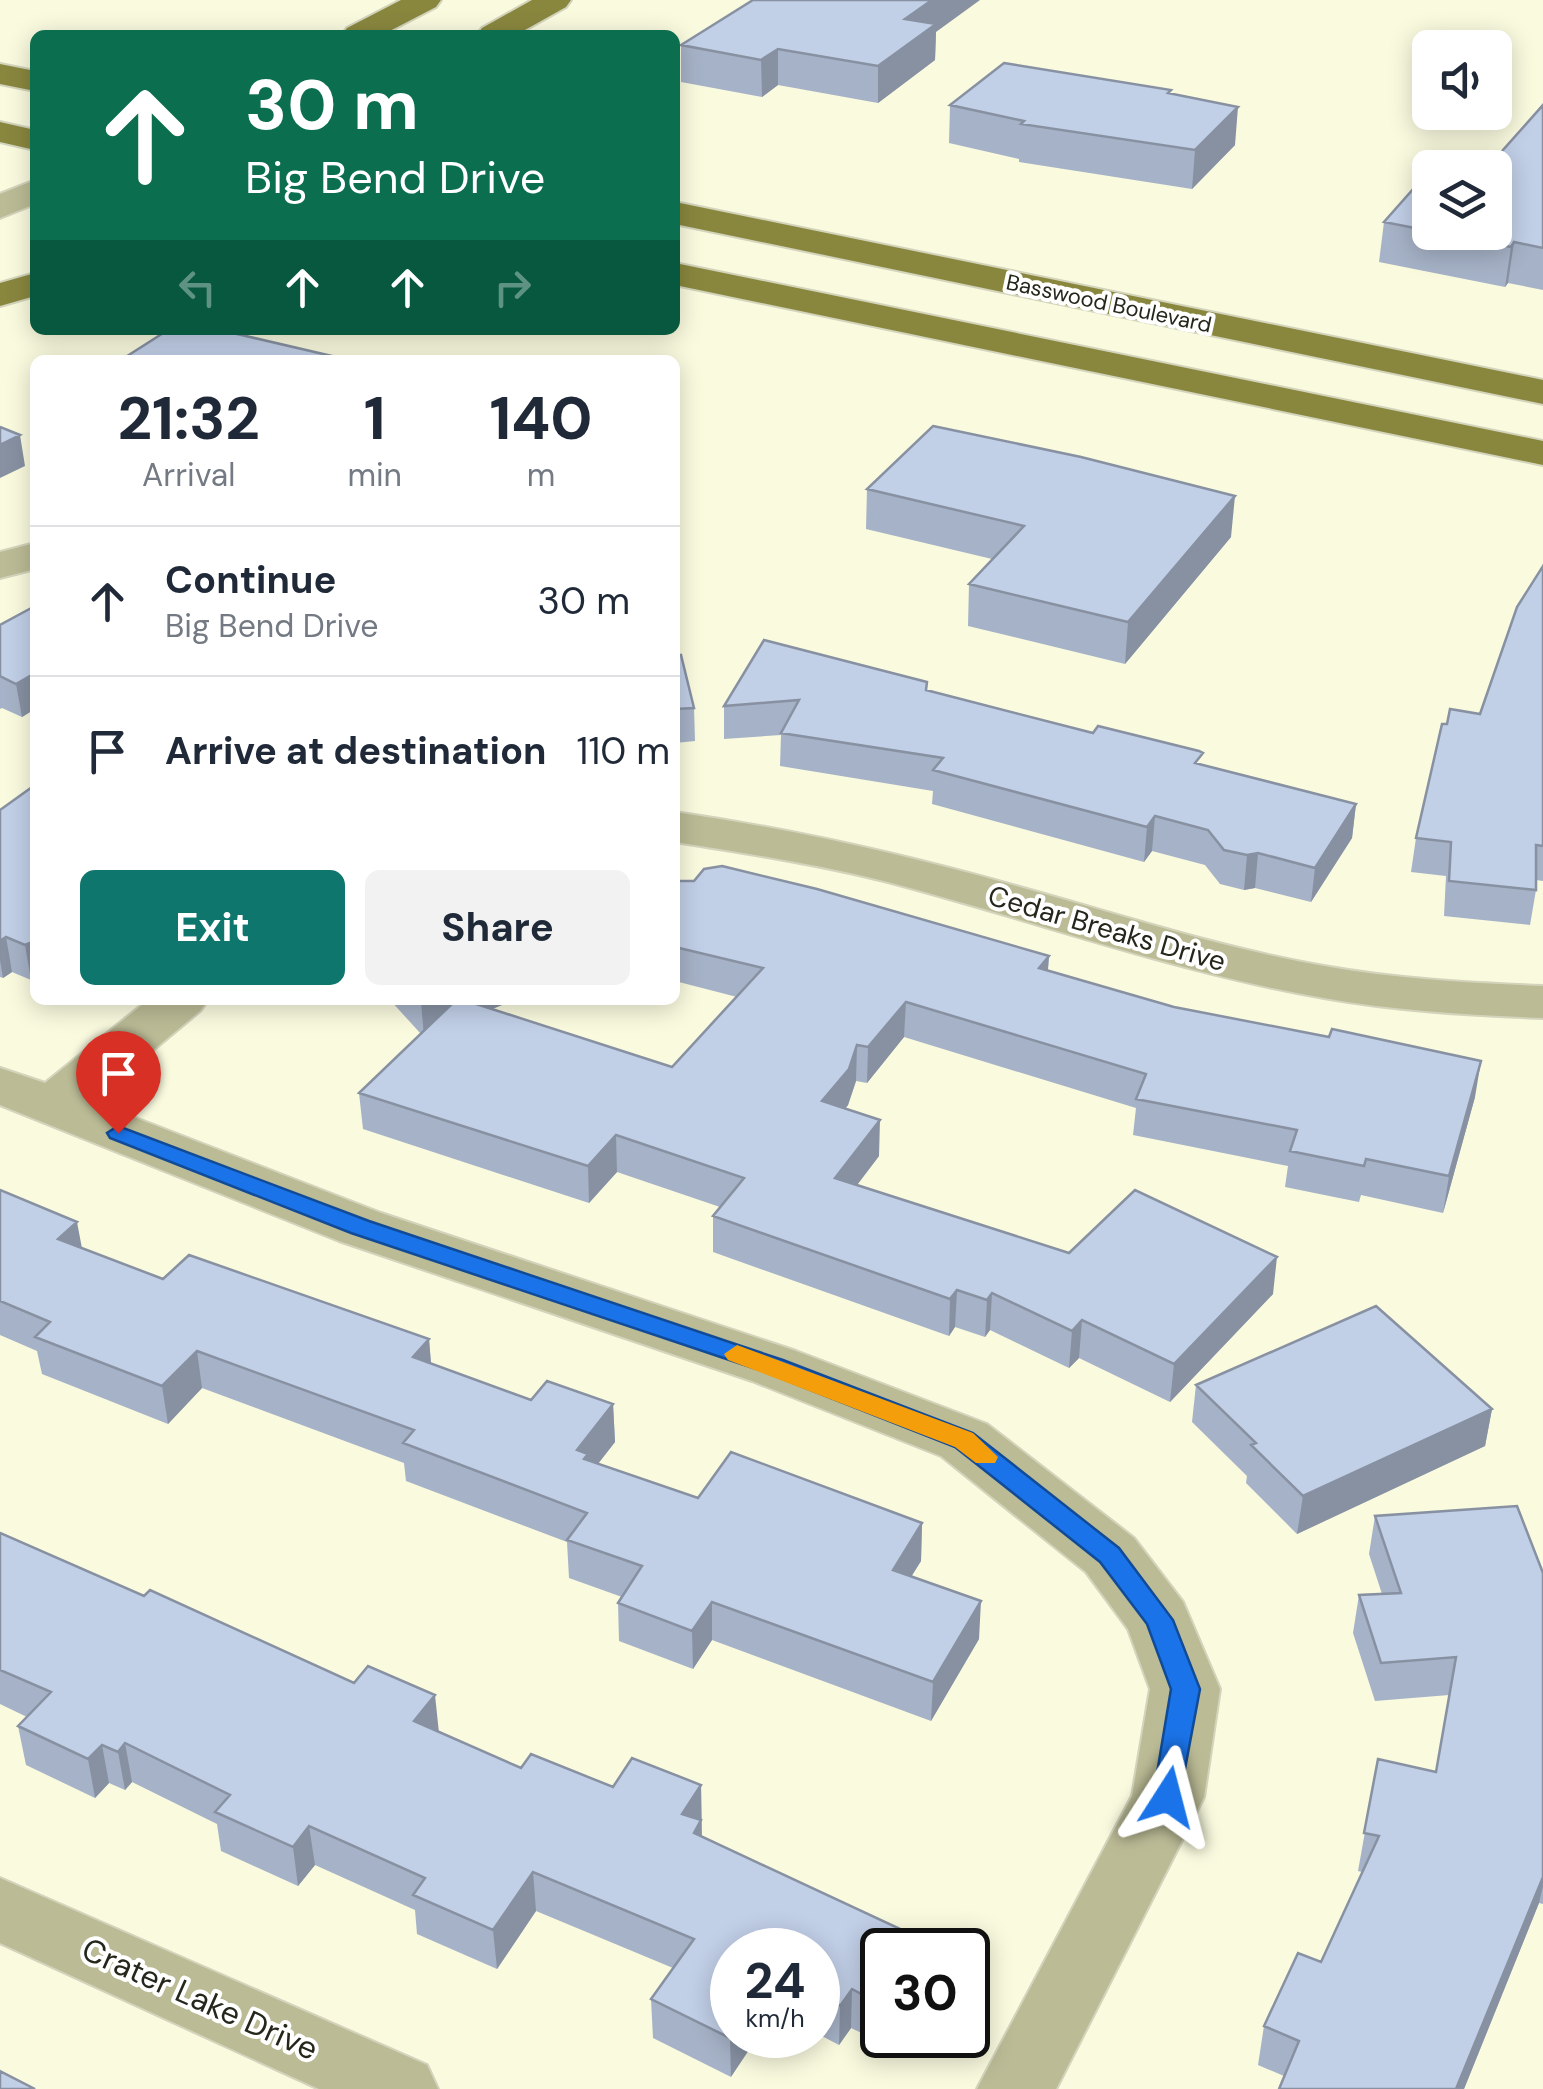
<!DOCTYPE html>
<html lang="en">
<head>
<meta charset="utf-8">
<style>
	:root { --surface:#fff; --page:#f2f2f3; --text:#1f2937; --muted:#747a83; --line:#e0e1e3; --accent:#0f766e }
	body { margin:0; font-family:"DM Sans",sans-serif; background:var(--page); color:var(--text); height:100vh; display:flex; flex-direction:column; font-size:38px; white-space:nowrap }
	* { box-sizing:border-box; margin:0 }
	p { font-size:32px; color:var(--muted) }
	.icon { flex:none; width:55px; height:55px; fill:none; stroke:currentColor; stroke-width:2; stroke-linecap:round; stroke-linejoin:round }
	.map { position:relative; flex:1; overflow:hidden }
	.drawer { position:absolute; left:30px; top:355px; width:650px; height:650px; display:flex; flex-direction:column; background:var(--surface); border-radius:15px; box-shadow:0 5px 25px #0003 }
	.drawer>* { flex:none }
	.hud { position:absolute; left:30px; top:30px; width:650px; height:305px; border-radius:15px; box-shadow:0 5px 25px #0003; background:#0b6e4f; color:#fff; overflow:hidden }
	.tools { position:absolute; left:1412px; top:30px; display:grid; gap:20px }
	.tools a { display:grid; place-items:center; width:100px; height:100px; border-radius:15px; background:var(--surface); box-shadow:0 5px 25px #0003; font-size:50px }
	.speed { position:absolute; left:710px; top:1928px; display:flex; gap:20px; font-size:50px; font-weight:700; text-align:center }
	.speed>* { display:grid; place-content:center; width:130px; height:130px; border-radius:50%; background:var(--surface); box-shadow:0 5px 25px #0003; line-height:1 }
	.speed small { font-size:25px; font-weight:400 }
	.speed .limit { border:5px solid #111; border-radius:15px; background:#fff; color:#111 }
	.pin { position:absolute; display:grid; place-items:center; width:85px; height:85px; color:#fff; margin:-102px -42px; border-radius:50% 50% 50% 0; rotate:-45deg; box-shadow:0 0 10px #0007 }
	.pin .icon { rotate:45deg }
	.me { position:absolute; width:110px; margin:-55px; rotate:9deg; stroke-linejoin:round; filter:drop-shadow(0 0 8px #0008) }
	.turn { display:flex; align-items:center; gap:35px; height:210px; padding:0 50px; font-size:45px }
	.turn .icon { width:130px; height:130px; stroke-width:2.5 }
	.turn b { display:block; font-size:70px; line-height:85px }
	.lanes { display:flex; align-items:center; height:95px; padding:0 50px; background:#0003; justify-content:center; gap:50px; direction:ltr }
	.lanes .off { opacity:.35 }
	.eta { display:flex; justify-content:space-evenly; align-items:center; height:170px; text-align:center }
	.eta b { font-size:60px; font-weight:700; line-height:70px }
	.button { display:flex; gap:20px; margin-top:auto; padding:20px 50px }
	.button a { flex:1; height:115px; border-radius:15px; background:var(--accent); color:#fff; font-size:40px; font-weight:700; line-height:115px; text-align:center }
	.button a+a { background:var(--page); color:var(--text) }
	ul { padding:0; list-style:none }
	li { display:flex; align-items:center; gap:30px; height:150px; padding:0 50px; border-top:2px solid var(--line) }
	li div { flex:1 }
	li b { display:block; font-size:38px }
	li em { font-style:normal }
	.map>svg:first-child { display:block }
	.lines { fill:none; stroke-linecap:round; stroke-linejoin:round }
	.minor-casing { stroke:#d3d4bb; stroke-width:4 }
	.major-casing { stroke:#d3d4bb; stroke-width:4 }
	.minor { fill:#bbbb96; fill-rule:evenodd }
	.major { fill:#89873e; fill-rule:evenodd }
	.wall { fill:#a6b2c7 }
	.shaded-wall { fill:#8791a2 }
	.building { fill:#c1cfe7; stroke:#8791a2; stroke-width:2.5 }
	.route { fill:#1a73e8; stroke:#114b97; stroke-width:2.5 }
	.slow { fill:#f59e0b }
	.labels { text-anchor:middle; stroke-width:8; stroke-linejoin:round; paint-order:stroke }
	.far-street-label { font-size:22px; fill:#26271c; stroke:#fff }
	.street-label { font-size:28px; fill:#26271c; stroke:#fff }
	.near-street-label { font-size:32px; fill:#26271c; stroke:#fff }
</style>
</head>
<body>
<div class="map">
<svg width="1543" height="2089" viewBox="0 0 1543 2089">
	<rect width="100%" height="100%" fill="#f9fade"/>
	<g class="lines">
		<g class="minor-casing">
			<path id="minor" d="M35,180V204L0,218V194Z
				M35,543V569L0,578V552Z
				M675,812C791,829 903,854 1016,886C1118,914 1220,948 1324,966C1397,979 1469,983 1543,986V1018C1469,1015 1397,1011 1324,998C1174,972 1030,919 884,881C815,864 745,853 675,842Z
				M148,1000H208L200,1011L92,1101L381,1213L796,1351L987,1424L1134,1538L1183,1602L1220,1689L1204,1797L1056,2089H977L1132,1796L1150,1689L1128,1629L1086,1572L941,1456L752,1381L339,1241L0,1105V1068L45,1083Z
				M0,1878L427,2065L438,2089H319L0,1943Z"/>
		</g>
		<g class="major-casing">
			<path id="major" d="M401,0H441L436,7L382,35H342L347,28Z
				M532,0H571L566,7L516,35H477L482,28Z
				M0,64L35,71V91L0,84Z
				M0,122L35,130V150L0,142Z
				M675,202L1543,380V404L675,224Z
				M675,263L1543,441V465L675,285Z
				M35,273V296L0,306V283Z"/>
		</g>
		<use href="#minor" class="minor"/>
		<use href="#major" class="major"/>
	</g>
	<path class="wall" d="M936,32L935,60L878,103L778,85L762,97L681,82V45Z
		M1170,93L1235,145L1192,189L1019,162V159L949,143L950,105Z
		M1543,105V290L1508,283L1505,287L1379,262L1384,222L1430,170V232H1495Z
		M867,489L1231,537L1125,664L968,626L969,584L992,559L866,529Z
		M1543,566V881L1536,880V890L1530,925L1444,916L1446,876L1411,872L1416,838L1447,724L1480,714Z
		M35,606V709L22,717L2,708L0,709V625Z
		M675,656L694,708L695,741L675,743Z
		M926,690L1202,765L1356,804L1352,838L1311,902L1255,888L1244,890L1220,884L1205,865L1152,851L1144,862L932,804L933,791L780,766L781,735L724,739V706Z
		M35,785L31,980L12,972L3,978L0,977V810Z
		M675,881L1049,956L1048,970L1475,1097L1443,1213L1361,1195L1359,1202L1285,1187L1288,1166L1133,1135L1136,1108L904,1037L867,1083L856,1081L848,1105L845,1109L879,1156L857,1185L1069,1253L1273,1294L1170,1402L1079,1358L1069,1368L990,1330L985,1337L955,1327L949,1336L713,1252V1216L720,1207L617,1172L589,1203L363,1129L359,1093L421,1034L390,1000H514L492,1009L672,1067L737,997L675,981Z
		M0,1190L82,1248L163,1279L429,1339L431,1364L531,1400L613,1404L615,1442L598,1464L698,1498L922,1523L921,1561L911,1576L979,1639L931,1721L712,1640L693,1669L619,1641L618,1603L622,1597L569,1578L567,1542L406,1481L404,1463L202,1388L168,1424L42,1374L37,1351L0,1335Z
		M1196,1385L1492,1409L1485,1446L1297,1534L1246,1483L1247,1476L1192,1422Z
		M1375,1516L1543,1573V1904L1539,1903L1464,2089H1279L1284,2076L1258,2065L1264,2026L1321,1962L1362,1872L1358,1871L1378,1759L1436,1772L1449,1695L1375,1701L1353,1633L1359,1595L1382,1594L1369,1554Z
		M0,1533L521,1768L613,1787L701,1785L702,1836L911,1934L868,2036L851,2028L839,2045L818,2034V1950H732L731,2077L653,2038L651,1999L673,1968L536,1911L497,1969L417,1934L415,1910L315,1865L298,1886L221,1851L217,1824L132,1782L125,1790L109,1783L95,1798L26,1765L18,1726L27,1717L0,1704Z"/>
	<path class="shaded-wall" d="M932,0H980L936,32L935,60L878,103V66L905,19Z
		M778,49V85L762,97L761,60Z
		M1238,107L1235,145L1192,189L1195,150Z
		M1514,242L1508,283L1505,287L1511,247Z
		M20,435L25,466L0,478V445Z
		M1235,496L1231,537L1125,664L1128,622Z
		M35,673V709L22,717L16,684Z
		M1356,804L1352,838L1311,902L1315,868Z
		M1155,816L1152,851L1144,862L1147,827Z
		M1258,853L1255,888L1244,890L1247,855Z
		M6,937L12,972L3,978L0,960V941Z
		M35,941V978L31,980L25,945Z
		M1049,956L1046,991L1039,968Z
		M425,1000H514L424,1037L421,1002Z
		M906,1002L904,1037L867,1083L868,1047Z
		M857,1045L856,1081L848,1105L822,1137V1101Z
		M1481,1061L1475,1097L1443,1213L1449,1176Z
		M880,1120L879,1156L835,1214V1178Z
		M616,1135L617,1172L589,1203L588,1166Z
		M77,1222L84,1259L58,1239Z
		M1277,1257L1273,1294L1170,1402L1174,1364Z
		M957,1290L955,1327L949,1336L950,1299Z
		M992,1293L990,1330L985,1337L987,1300Z
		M1082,1320L1079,1358L1069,1368L1072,1331Z
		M429,1339L432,1376L413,1357Z
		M197,1351L202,1388L168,1424L162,1386Z
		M613,1404L615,1442L589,1475L577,1450Z
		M1492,1409L1485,1446L1297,1534L1303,1496Z
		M922,1523L921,1561L892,1608L893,1570Z
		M981,1601L979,1639L931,1721L933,1682Z
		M712,1602V1640L693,1669L692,1631Z
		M435,1695L439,1733L414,1721Z
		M125,1743L132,1782L125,1790L118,1752Z
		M102,1745L109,1783L95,1798L88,1759Z
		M701,1785L702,1859L682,1814Z
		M309,1826L315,1865L298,1886L293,1847Z
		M533,1872L536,1911L497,1969L493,1930Z
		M1543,1877V1886L1539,1903L1464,2089H1456Z
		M911,1934V1950H901Z
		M882,1977V2014L868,2036L869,1998Z
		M852,1989L851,2028L839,2045L840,2006Z
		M732,2035H759L731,2077L730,2038Z"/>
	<path class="building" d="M753,0H932L905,19L936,24L878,66L778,49L761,60L681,45Z
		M1004,63L1171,90L1168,93L1238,107L1195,150L1021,124L1024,121L950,105Z
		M1543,105V248L1514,242L1511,247L1438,232H1495V168H1487Z
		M1457,165L1469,168H1436Z
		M1430,170V231L1384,222Z
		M168,330H220L349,360H121Z
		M933,426L1081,457L1235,496L1128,622L969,584L1024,526L867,489Z
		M0,427L20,435L0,445Z
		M1543,566V846L1536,845V890L1449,881L1451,842L1416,838L1442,724H1447L1450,709L1480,714L1517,607Z
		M35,606V673L16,684L0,676V625Z
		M764,640L927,682L926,690L1093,733L1098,726L1199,751L1203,753L1195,763L1356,804L1315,868L1258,853L1247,855L1224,850L1208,830L1155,816L1147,827L933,770L943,758L781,733L799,700L724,706Z
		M681,655L694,708L675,709V656Z
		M35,785V941L25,945L6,937L0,941V810Z
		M722,866L817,889L1049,956L1039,968L1174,1007L1329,1037L1332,1029L1481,1061L1449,1176L1366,1159L1364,1166L1290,1151L1297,1130L1136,1099L1146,1074L906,1002L868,1047L857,1045L849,1069L822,1101L880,1120L835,1178L1069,1253L1135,1190L1277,1257L1174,1364L1082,1320L1072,1331L992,1293L987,1300L957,1290L950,1299L713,1216L744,1178L616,1135L588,1166L359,1093L456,1000H464L672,1067L763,968L675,947V881H694L704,869Z
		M0,1190L77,1222L58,1239L163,1279L189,1255L429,1339L413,1357L531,1400L547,1381L613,1404L577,1450L588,1454L584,1459L698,1498L731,1452L922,1523L893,1570L981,1601L933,1682L712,1602L692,1631L618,1603L642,1566L567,1540L587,1513L403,1443L414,1430L197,1351L162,1386L35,1337L50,1322L0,1301Z
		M1376,1306L1492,1409L1303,1496L1251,1445L1256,1443L1196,1385Z
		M1517,1506L1543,1573V1877L1456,2089H1279L1299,2041L1264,2026L1298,1953L1321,1962L1379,1836L1364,1833L1378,1759L1436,1772L1456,1657L1381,1663L1359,1595L1401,1593L1375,1516Z
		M0,1533L144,1596L150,1590L354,1683L368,1666L435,1695L414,1721L521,1768L531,1754L613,1787L632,1758L701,1785L682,1814L701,1820L694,1833L911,1934L901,1950H882V1977L869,1998L852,1989L840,2006L818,1995V1950H732V2034L730,2038L651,1999L694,1939L533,1872L493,1930L413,1895L425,1878L309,1826L293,1847L215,1812L230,1795L125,1743L118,1752L102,1745L88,1759L18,1726L51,1692L0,1670Z
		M0,2071L35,2089H0Z"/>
	<path class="route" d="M118,1126L369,1221L783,1360L973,1433L1119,1548L1173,1620L1200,1689L1178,1806L1168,1809L1157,1806L1153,1797L1171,1689L1147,1624L1100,1562L955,1447L765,1372L351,1233L110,1138L107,1133Z"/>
	<path class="slow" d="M737,1345L973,1433L998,1457L995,1463H976L955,1447L728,1360L724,1354Z"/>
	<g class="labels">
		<g class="far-street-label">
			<text transform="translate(1109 303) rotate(12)" y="8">Basswood Boulevard</text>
		</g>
		<g class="street-label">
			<text transform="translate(1107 928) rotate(16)" y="10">Cedar Breaks Drive</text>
		</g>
		<g class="near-street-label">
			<text transform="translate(200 1999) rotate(24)" y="11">Crater Lake Drive</text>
		</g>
	</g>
</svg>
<div class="tools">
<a><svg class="icon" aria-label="sound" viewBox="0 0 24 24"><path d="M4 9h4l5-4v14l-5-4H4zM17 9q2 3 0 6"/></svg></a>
<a><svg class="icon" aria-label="layers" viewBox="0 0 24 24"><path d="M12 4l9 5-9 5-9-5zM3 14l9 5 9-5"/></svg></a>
</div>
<div class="speed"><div>24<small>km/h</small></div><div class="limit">30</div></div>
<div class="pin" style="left:118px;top:1133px;background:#d93025"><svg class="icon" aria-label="arrive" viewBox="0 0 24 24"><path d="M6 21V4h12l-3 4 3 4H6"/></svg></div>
<svg class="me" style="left:1168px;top:1797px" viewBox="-20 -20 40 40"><path d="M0-17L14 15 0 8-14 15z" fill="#1a73e8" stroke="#fff" stroke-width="4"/></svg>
<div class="hud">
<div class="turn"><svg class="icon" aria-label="ahead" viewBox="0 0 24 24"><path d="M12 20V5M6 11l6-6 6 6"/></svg><div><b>30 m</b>Big Bend Drive</div></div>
<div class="lanes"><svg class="icon off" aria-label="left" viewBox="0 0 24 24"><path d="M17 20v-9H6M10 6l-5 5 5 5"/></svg><svg class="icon" aria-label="ahead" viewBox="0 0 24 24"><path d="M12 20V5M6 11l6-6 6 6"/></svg><svg class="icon" aria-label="ahead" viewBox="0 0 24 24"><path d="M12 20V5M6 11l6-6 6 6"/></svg><svg class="icon off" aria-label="right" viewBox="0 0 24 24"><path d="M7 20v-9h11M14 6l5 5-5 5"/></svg></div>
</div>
<section class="drawer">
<div class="eta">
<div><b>21:32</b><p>Arrival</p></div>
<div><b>1</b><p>min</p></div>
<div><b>140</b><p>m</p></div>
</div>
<ul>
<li><svg class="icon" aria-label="ahead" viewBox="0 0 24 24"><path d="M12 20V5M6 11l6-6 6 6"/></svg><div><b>Continue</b><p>Big Bend Drive</p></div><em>30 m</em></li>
<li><svg class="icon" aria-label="arrive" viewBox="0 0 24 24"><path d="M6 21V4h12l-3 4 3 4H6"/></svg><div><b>Arrive at destination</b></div><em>110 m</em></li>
</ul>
<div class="button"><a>Exit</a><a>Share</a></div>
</section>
</div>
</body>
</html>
